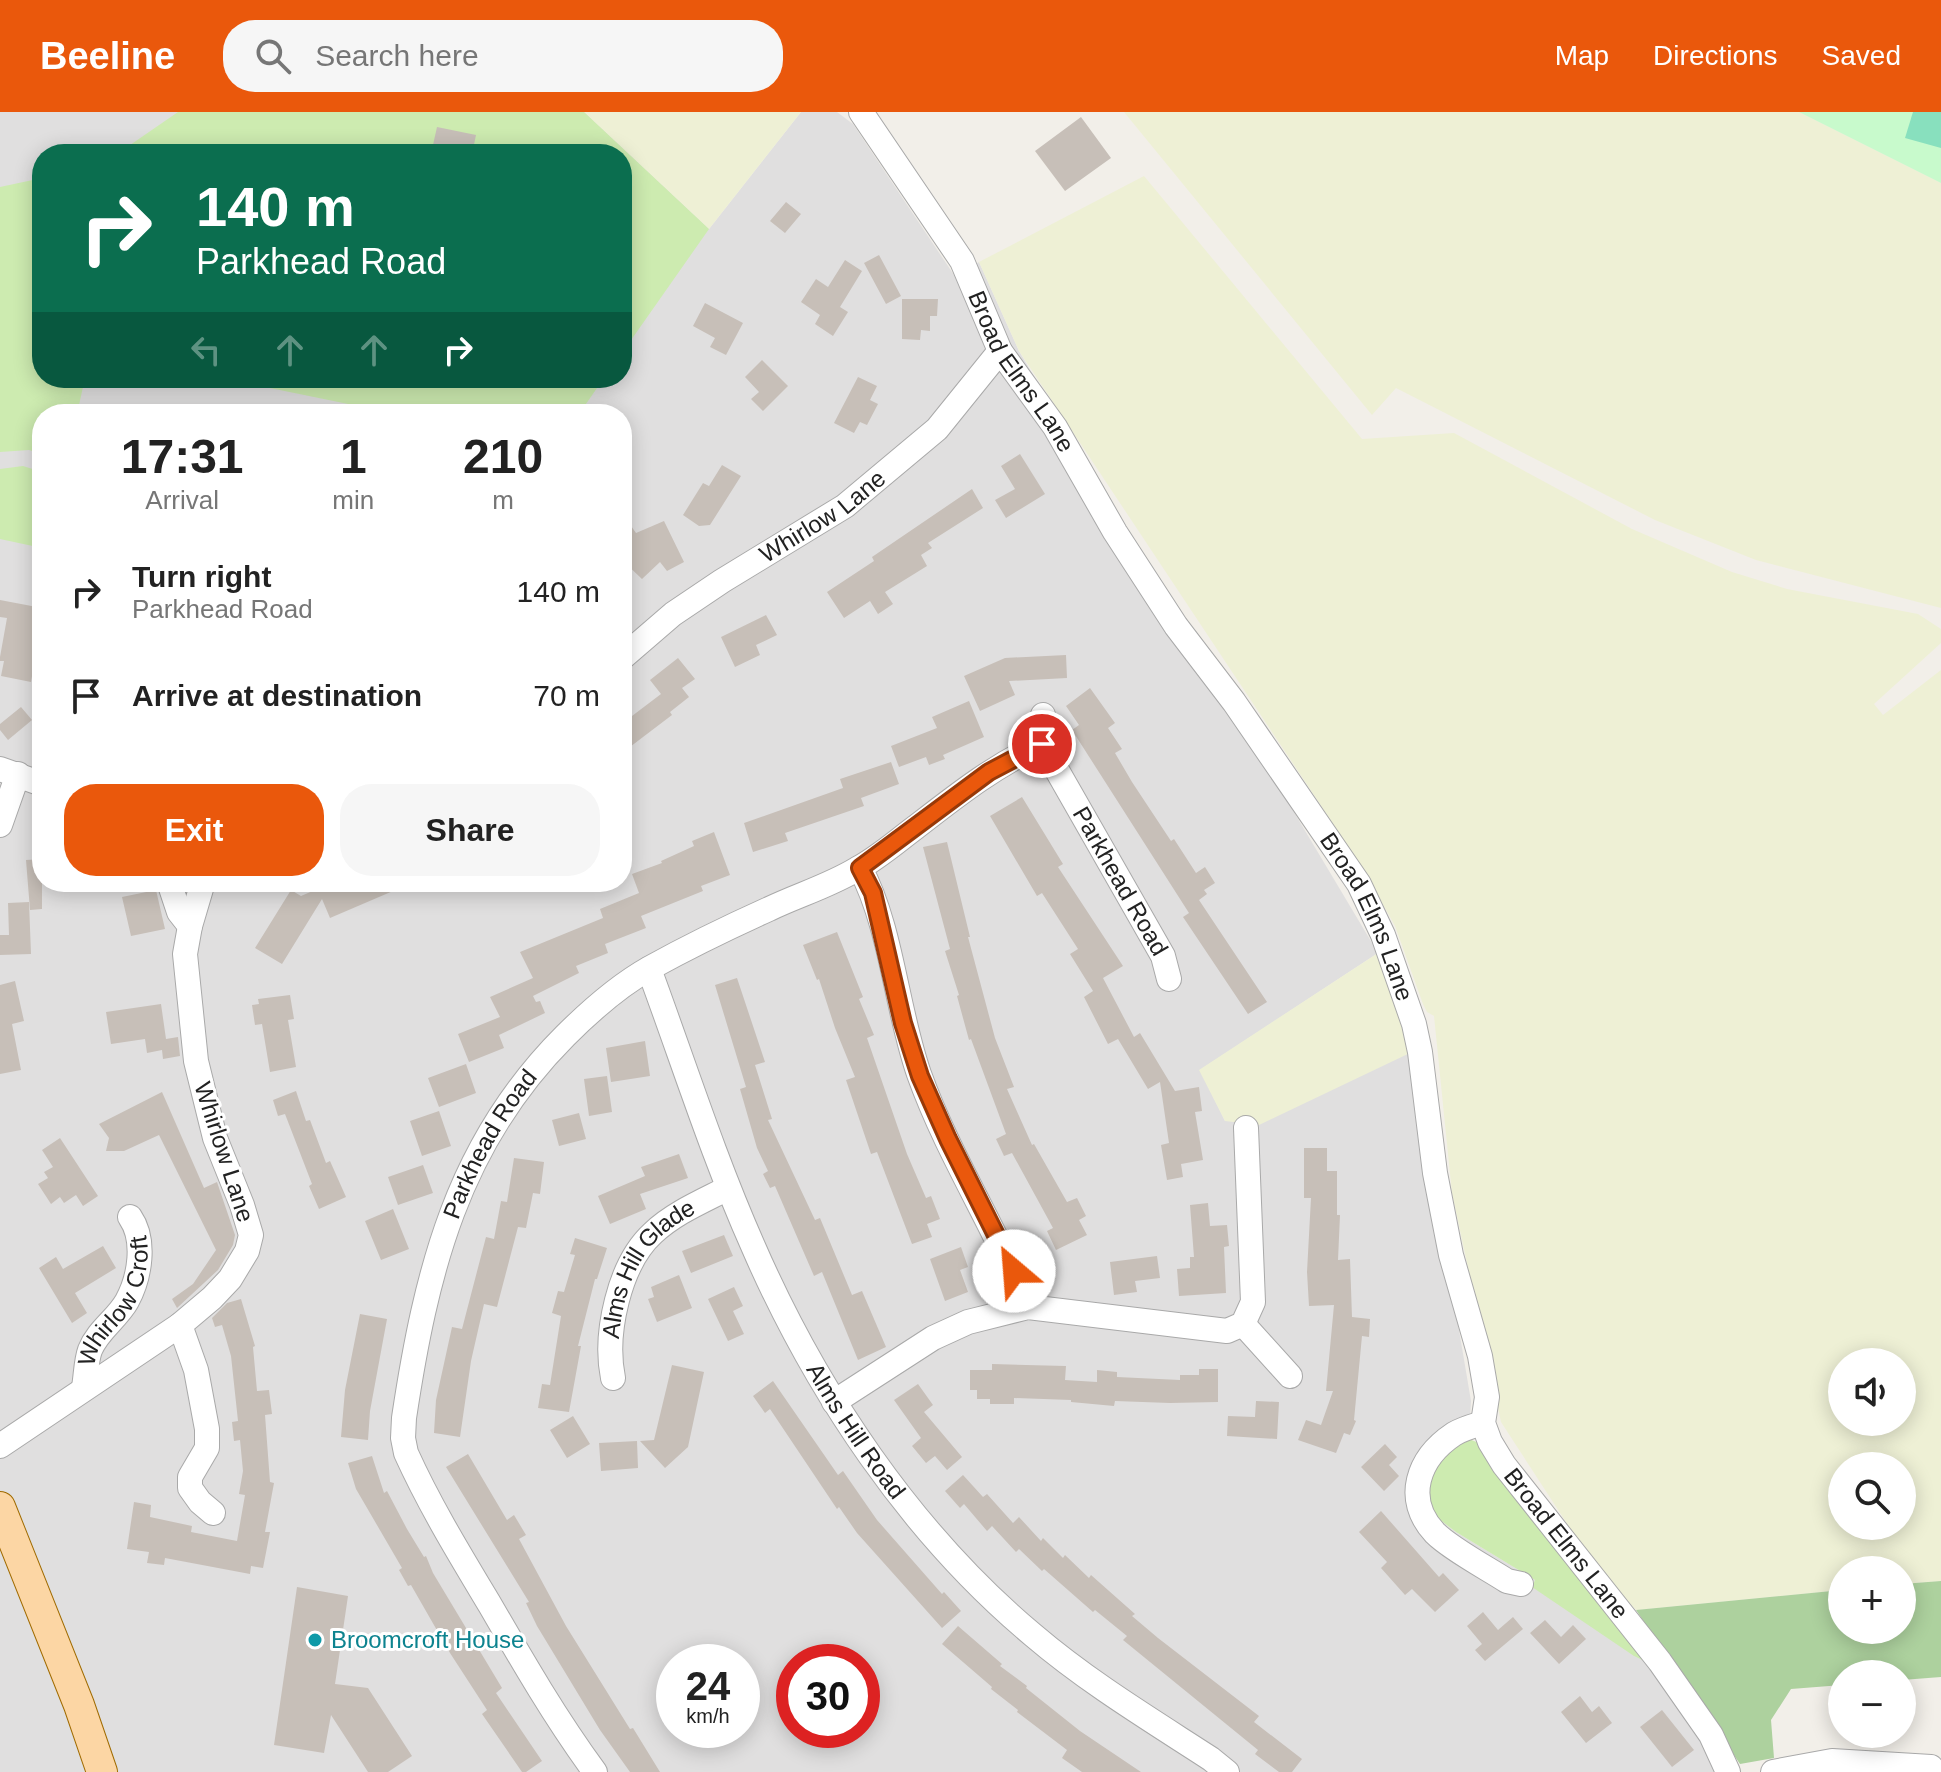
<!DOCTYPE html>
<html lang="en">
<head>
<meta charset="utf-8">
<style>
	:root { --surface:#fff; --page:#f6f6f6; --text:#222; --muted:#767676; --accent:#ea580c }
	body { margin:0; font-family:Arial,sans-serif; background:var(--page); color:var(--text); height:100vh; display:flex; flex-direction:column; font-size:30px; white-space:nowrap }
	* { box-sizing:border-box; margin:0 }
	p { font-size:26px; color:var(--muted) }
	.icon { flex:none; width:44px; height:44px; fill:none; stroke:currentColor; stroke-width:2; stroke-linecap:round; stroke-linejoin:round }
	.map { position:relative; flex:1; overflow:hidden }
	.details { position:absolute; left:32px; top:292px; width:600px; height:488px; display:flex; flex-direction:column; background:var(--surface); border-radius:32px; box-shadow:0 4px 20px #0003 }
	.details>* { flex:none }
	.top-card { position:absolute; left:32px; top:32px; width:600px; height:244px; border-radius:32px; box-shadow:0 4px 20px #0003; background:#0b6e4f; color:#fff; overflow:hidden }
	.controls { position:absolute; left:1828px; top:1236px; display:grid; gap:16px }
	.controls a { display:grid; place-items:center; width:88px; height:88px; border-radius:50%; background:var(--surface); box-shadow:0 4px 20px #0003; font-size:40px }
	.speed { position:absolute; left:656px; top:1532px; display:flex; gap:16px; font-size:40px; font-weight:700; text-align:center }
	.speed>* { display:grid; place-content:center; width:104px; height:104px; border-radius:50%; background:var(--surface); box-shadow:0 4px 20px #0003; line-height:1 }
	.speed small { font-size:20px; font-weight:400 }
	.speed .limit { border:12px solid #d22; background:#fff; color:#111 }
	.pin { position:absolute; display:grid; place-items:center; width:68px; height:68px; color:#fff; margin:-34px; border:4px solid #fff; border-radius:50%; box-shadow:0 2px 8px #0007 }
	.me { position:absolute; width:88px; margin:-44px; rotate:333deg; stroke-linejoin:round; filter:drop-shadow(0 0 6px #0008) }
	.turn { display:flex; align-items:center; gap:28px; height:168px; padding:0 32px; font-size:36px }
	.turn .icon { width:104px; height:104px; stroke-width:2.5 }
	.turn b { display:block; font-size:56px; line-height:68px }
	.lanes { display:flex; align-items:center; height:76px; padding:0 32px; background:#0003; justify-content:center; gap:40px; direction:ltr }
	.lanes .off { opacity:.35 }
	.eta { display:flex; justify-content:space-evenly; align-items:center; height:136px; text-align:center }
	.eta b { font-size:48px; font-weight:700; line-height:56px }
	.action { display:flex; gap:16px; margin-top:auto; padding:16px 32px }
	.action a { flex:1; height:92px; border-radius:32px; background:var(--accent); color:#fff; font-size:32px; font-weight:700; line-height:92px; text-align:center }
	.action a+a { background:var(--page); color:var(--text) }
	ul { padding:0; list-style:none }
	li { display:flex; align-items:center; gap:24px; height:104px; padding:0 32px }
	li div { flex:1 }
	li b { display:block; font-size:30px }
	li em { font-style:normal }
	header { display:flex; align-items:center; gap:48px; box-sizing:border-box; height:112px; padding:0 40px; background:var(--accent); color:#fff }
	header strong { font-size:38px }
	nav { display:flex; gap:44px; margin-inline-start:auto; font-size:28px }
	.search { width:560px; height:72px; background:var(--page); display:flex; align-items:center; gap:20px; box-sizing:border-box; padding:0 28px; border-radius:32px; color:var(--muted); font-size:30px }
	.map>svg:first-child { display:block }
	.residential { fill:#e0dfdf; fill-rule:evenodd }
	.farmland { fill:#eef0d5; fill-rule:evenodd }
	.grass { fill:#cdebb0 }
	.forest { fill:#add19e }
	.park { fill:#c8facc }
	.pitch { fill:#88e0be }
	.building { fill:#c7bfb8 }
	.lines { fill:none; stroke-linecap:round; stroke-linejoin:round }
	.minor-casing { stroke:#a9a9a9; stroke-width:26 }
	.major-casing { stroke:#a06b00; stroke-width:32 }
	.minor { stroke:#fff; stroke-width:24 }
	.major { stroke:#fcd6a4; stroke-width:30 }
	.route-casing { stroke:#983908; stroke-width:20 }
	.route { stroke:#ea580c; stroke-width:14 }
	.culture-dot { fill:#0f9aa8; stroke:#fff; stroke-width:3 }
	.labels { text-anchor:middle; stroke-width:6; stroke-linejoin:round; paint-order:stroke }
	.street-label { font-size:24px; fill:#222; stroke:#fff }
	.culture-label { font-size:24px; fill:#0d838f; stroke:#fff; text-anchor:start }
</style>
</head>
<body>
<header>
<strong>Beeline</strong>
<div class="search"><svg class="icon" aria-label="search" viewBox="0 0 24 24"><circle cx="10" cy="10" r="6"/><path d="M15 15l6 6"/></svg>Search here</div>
<nav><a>Map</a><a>Directions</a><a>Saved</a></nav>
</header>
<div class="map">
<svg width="1941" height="1660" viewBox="0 0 1941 1660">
	<rect width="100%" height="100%" fill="#f2efe9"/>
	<path class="residential" d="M0,0H584L709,117L801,0H837L853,12L956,166L979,150L1019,239L1378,841L1200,958L1225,1009L1412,940L1471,1289L1469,1327L1435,1404L1456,1420L1535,1468L1533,1475L1649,1551L1732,1660H0ZM42,42H622V266H42ZM42,302H622V770H42ZM674,1550H742V1618H674ZM794,1550H862V1618H794Z"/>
	<path class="farmland" d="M584,0H801L709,117Z
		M1124,0H1799L1941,71V496L1756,448L1655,408L1396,276L1372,303Z
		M1144,64L1362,327L1454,321L1632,417L1732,460L1787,477L1918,502L1941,517V531L1874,592L1883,603L1941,558V1469L1902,1472V1458H1842V1478L1636,1498L1590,1447L1501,1310L1452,1081L1434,904L1427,900L1423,892L1395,814L1363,757L1019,239L979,150ZM1842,1250H1902V1310H1842ZM1842,1354H1902V1414H1842Z
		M1378,841L1412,940L1259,1013L1225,1009L1199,958Z"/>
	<path class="grass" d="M178,0H584L709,117L622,241V42H117Z
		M42,66V266H85L77,302H42V342L29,338L0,340V75Z
		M221,266H604L579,302H397Z
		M23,354L42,360V436L0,427V357Z
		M1469,1327L1484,1333L1649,1551L1634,1544L1532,1475L1535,1468L1456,1420L1435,1404L1426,1379L1433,1351Z"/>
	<path class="forest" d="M1941,1469V1565L1902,1568V1562H1842V1573L1791,1577L1771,1608L1774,1646L1740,1652L1636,1498L1842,1478V1518H1902V1472Z"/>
	<path class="park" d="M1799,0H1941V71Z"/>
	<path class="pitch" d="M1913,0H1941V36L1905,26Z"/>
	<path class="building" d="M1081,5L1111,46L1065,79L1035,39Z
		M437,15L476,23L472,42H431Z
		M786,90L801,102L785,121L770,109Z
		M879,143L901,184L886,192L864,151Z
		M845,148L862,159L840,195L848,200L833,224L815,212L820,203L801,190L816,167L828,175Z
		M902,187H938L937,204H930V219L921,218L920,228L902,227Z
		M705,191L743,211L726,243L710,235L715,226L693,214Z
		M762,248L788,274L763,299L751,287L759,280L745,265Z
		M858,265L877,274L870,288L878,292L867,313L860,310L854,321L834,311Z
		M1020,342L1045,382L1006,406L995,388L1015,377L1001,354Z
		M722,353L741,364L710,413L699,414L683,403L703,371L709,374Z
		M972,377L983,396L928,431L932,436L921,443L927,454L885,480L893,492L878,502L870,489L844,506L827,480L874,449L872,445Z
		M622,401L636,421L664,409L684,450L667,459L660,450L642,467L622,448Z
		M0,488L42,496V548L35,547L31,570L1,564L4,549H0V545L7,506L0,505Z
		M766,503L777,523L756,533L760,543L735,555L721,525Z
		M1066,543L1067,566L1009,569L1015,583L980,599L964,564L1005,546Z
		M678,546L695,567L682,576L689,585L670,600L672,603L622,641V591L632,604L661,582L650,568Z
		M1090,576L1115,611L1108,616L1122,637L1115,641L1132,670L1171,729L1174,727L1196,761L1205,755L1215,771L1204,778L1207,782L1199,788L1267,890L1248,902L1183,805L1189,801L1072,618L1079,613L1066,594Z
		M969,589L984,625L943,643L945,647L929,653L926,645L899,655L891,634L937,616L932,605Z
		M21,595L32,608L8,628L0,618V612Z
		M891,650L899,672L861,686L864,694L785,721L788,729L753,740L744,711L843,676L840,667Z
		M1022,685L1063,752L1058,755L1123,854L1103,866L1134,925L1140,921L1175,979L1199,975L1202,999L1195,1000L1203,1048L1181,1052L1183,1065L1167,1068L1161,1033L1169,1031L1160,970L1148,977L1118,927L1108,932L1084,885L1093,879L1070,842L1078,837L1042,781L1037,784L990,704Z
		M714,720L730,763L701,774L703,779L641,804L646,816L605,832L608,841L576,854L579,861L533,884L536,890L540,889L545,901L499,923L504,936L469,950L458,922L500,905L490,885L533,866L520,840L603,806L600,797L639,781L632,762L662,751L661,749L694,734L692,729Z
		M947,730L970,825H968L995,926L1014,975L1007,977L1032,1033L1034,1032L1067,1090L1077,1086L1086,1104L1079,1108L1087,1123L1056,1138L1047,1119L1053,1116L1012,1041L1004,1044L996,1027L1006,1022L971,927L969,928L957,884L959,883L945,839L950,837L923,735Z
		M42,747V797L30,798L26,748Z
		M334,770H414L330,806L322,787L282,852L255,836L291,778L301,784Z
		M156,778L165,817L131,824L122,785Z
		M29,790L31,842L0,843V823H9L8,791Z
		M837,820L863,885L859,887L874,923L867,926L907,1042L926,1086L931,1084L940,1107L927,1112L932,1125L912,1132L877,1040L871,1042L846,968L855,965L835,916L819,867L817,868L803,833Z
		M737,866L765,950L755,953L772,1007L768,1008L815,1108L820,1106L852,1183L862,1179L886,1235L858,1248L822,1160L814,1164L775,1074L770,1076L763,1062L768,1059L757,1036L740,977L746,975L715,873Z
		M15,869L24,909L12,912L21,958L0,962V873Z
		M290,883L294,907L288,908L296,955L270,960L262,912L255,913L252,893L259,892L258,887Z
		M161,892L166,927L178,925L180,944L163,947L162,938L147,941L145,927L111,932L106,900Z
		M645,929L650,964L611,970L606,936Z
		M466,952L476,981L439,995L428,966Z
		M607,964L612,1000L589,1004L584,967Z
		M296,979L306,1009L310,1008L326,1051L330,1049L346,1085L319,1097L309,1074L312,1072L285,1002L278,1004L273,988Z
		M162,980L204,1076L217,1070L235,1123L233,1133L218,1158L177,1196L172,1187L193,1172L216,1138L159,1023L124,1039H106L109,1026L99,1012Z
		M439,999L451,1034L422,1044L410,1009Z
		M579,1001L586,1027L559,1034L552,1008Z
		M60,1026L98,1084L83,1094L76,1083L64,1091L60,1085L51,1092L38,1072L48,1066L44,1060L53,1055L42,1038Z
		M1304,1036H1327V1059H1337V1103H1340L1338,1148L1350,1147L1352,1205L1370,1207L1369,1225L1362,1224L1354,1308L1356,1309L1350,1323L1344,1321L1336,1341L1298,1328L1306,1308L1321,1313L1333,1279H1326L1334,1193L1309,1194L1307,1160L1311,1086H1304Z
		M679,1042L688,1066L640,1082L646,1097L610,1112L598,1084L645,1064L641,1055Z
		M514,1046L544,1050L540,1082L533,1081L526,1116L518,1115L497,1195L484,1192L471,1249L460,1325L434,1321L436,1288L452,1215L462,1217L486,1125L494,1127L501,1089L507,1090Z
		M423,1053L433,1081L398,1093L388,1065Z
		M1208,1091L1210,1114L1227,1113L1229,1134L1224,1135L1226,1181L1179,1184L1177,1157L1190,1156V1145H1194L1190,1093Z
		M393,1097L409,1137L381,1148L365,1109Z
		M724,1123L733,1144L691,1161L682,1139Z
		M575,1126L607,1136L597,1167H595L578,1234H581L569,1300L538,1296L542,1272L550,1273L561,1204L552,1201L558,1179L564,1180L575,1143L570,1142Z
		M103,1134L116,1156L75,1181L87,1201L72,1211L39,1156L56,1145L63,1157Z
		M961,1135L968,1155L960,1158L968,1180L945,1189L930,1147Z
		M1157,1144L1160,1166L1135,1169L1137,1180L1114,1183L1110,1150Z
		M679,1163L692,1196L657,1210L648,1187L654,1185L651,1175Z
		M734,1175L743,1194L733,1199L744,1222L728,1229L708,1187Z
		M241,1187L255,1234L253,1235L257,1279L269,1278L272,1302L265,1303L270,1370L274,1371L265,1420H270L263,1456L251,1454L250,1462L165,1446L164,1453L147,1451L149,1440L127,1437L134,1390L151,1393L150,1405L192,1414L191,1420L237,1429L245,1383L239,1382L243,1359L240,1328L234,1329L232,1310L238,1309L231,1244L222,1213L215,1215L212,1206L227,1191Z
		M360,1202L387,1207L370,1299L368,1328L341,1325L345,1278Z
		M992,1252L1066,1254L1065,1268L1097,1270V1258L1117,1260V1265L1180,1268V1263H1199V1257H1218V1290L1170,1291L1115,1289L1114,1294L1071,1290V1288L1014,1286V1292H990V1287H977V1278H970V1258H992Z
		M672,1253L704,1260L688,1335L665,1356L640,1329L654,1328Z
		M773,1269L838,1363L843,1359L877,1408L942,1482L944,1480L961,1499L942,1516L857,1421L839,1395L837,1397L770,1297L765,1301L753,1284Z
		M918,1272L933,1293L924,1300L962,1345L947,1358L935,1344L926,1351L912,1334L921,1326L894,1288Z
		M1256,1289L1279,1290L1277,1327L1227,1324L1228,1304L1255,1305Z
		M573,1304L590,1332L567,1346L550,1318Z
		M637,1329L638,1356L601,1359L599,1331Z
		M1385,1332L1397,1345L1389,1353L1399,1364L1384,1379L1361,1355Z
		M468,1342L507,1408L514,1403L526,1423L519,1427L566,1514L630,1617L633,1616L660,1660H630L600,1618L537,1514L526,1491L529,1490L446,1355Z
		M372,1344L384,1381L387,1379L407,1417L424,1445L426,1444L433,1461L502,1576L496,1581L542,1649L526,1660H522L482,1602L487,1598L450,1541L411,1473L408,1474L399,1458L402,1456L356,1377L348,1351Z
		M963,1363L983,1385L987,1382L1013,1411L1019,1405L1041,1429L1043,1426L1063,1446L1065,1443L1089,1466L1091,1463L1135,1502L1132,1504L1158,1526L1259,1604L1254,1610L1302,1647L1292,1660H1279L1255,1642L1258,1638L1123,1528L1127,1524L1095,1498L1093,1500L1044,1457L1042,1459L1019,1437L1016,1440L992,1414L987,1419L964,1392L960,1396L945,1379Z
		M1381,1399L1439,1465L1443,1461L1459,1478L1435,1500L1412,1477L1405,1483L1381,1456L1387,1450L1359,1420Z
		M297,1475L348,1484L335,1572L368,1576L412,1644L388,1660H368L331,1603L324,1641L274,1633Z
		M1483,1500L1498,1518L1513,1505L1523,1517L1485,1549L1475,1538L1482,1532L1467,1514Z
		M1545,1508L1561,1525L1573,1513L1586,1527L1559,1552L1530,1521Z
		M958,1514L1002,1552L1000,1554L1027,1574L1026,1576L1080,1619L1141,1660H1082L1062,1646L1067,1638L1017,1600L1018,1598L991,1577L992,1575L942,1532Z
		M1580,1584L1592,1600L1599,1594L1612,1611L1586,1631L1561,1600Z
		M1662,1598L1694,1638L1672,1655L1640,1615Z"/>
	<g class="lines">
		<g class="minor-casing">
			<g id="minor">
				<path id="s1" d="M861,0L962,149L1000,239L1055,315L1115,420L1176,514L1234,590L1359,772L1383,823L1414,912L1420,940L1435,1061L1451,1143L1480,1244L1487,1285L1483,1311L1490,1330L1504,1353L1660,1550L1711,1623L1728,1660"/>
				<path id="s2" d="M622,546L673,502L722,469L845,394L937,317L1000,239"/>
				<path id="s3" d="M1042,632L1163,844L1169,867"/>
				<path d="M0,657L42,672"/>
				<path d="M0,713L18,662"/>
				<path d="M860,756C892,816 896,896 919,962C948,1043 996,1116 1028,1195"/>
				<path d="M169,770L179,800L190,814"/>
				<path id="s4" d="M649,857C683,949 713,1044 753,1134C816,1279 911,1421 1033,1523C1088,1570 1151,1608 1211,1647L1227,1660"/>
				<path d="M1243,1212L1290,1264"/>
				<path d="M180,1213L196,1258L207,1317V1336L190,1365V1376L200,1390L213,1401"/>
				<path id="s5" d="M613,1266C604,1222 619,1152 653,1121C674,1101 703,1089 728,1076"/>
				<path id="s6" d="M84,1275C86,1264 86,1249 90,1238C98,1218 117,1207 127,1189C140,1165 146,1128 130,1105"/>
				<path d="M834,1290L933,1226L968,1210L1028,1195L1227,1219L1243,1212L1253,1190L1246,1016"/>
				<path d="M1483,1311C1473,1314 1462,1317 1454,1322C1418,1346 1403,1387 1435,1421C1451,1437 1487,1456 1507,1469L1521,1472"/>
				<path d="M0,1334L180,1213L212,1186L230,1167L247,1139L251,1123L242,1093L215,1026L196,949L185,842L190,814L203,770"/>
				<path id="s7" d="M595,1660C556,1607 523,1550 490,1493C460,1443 430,1394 406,1341L403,1326L404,1306C426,1160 457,1032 565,924C591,898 618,874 650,856C688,835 729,815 769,797C798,783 829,774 857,757C878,746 897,729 916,715C956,684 995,653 1042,632L1043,603"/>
				<path d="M1773,1660L1832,1649L1931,1655"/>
			</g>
		</g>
		<g class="major-casing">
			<path id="major" d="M0,1395L79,1593L102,1660"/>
		</g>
		<use href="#minor" class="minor"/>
		<use href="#major" class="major"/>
	</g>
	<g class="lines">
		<g class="route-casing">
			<path id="route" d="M1014,1159L948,1027L920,964L903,911L873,781L860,756L989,660L1042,632"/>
		</g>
		<use href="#route" class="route"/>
	</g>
	<circle class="culture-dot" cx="315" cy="1528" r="8"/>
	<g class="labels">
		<g class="street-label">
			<text dy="8" stroke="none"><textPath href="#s1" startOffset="306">Broad Elms Lane</textPath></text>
			<text dy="8" stroke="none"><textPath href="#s2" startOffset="246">Whirlow Lane</textPath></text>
			<text dy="8" stroke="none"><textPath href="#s3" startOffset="158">Parkhead Road</textPath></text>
			<text dy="8" stroke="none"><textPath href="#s1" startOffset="954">Broad Elms Lane</textPath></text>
			<text dy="8" stroke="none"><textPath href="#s7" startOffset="696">Parkhead Road</textPath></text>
			<text transform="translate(224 1040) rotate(72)" y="8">Whirlow Lane</text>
			<text dy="8" stroke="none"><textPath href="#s5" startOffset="122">Alms Hill Glade</textPath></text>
			<text dy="8" stroke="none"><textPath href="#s6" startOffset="94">Whirlow Croft</textPath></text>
			<text dy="8" stroke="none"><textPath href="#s4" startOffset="508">Alms Hill Road</textPath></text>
			<text dy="8" stroke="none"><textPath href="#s1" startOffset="1626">Broad Elms Lane</textPath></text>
		</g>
		<g class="culture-label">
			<text x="331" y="1536">Broomcroft House</text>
		</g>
	</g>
</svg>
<div class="controls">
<a><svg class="icon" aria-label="sound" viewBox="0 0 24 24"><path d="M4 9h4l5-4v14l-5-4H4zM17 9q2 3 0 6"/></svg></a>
<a><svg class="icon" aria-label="search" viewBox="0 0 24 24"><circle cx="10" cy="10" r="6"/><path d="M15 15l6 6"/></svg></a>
<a>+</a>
<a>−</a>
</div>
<div class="speed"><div>24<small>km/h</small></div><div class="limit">30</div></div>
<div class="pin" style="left:1042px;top:632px;background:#d93025"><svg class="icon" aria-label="arrive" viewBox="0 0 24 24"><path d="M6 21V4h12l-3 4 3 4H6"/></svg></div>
<svg class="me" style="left:1014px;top:1159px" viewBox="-20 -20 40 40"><circle r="19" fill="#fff"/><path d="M0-13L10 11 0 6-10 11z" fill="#ea580c"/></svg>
<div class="top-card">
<div class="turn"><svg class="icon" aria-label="right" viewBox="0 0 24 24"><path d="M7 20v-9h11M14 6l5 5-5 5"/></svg><div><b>140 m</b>Parkhead Road</div></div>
<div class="lanes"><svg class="icon off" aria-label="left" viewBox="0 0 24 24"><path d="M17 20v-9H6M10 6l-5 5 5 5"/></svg><svg class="icon off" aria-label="ahead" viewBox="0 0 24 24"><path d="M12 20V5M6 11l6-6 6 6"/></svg><svg class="icon off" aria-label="ahead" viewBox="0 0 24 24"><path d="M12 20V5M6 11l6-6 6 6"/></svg><svg class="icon" aria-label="right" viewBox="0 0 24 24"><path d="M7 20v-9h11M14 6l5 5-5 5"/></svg></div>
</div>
<section class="details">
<div class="eta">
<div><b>17:31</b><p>Arrival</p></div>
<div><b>1</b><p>min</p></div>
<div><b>210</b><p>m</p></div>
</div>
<ul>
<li><svg class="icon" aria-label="right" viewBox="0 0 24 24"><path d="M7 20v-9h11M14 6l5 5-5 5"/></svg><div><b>Turn right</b><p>Parkhead Road</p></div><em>140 m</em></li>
<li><svg class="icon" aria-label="arrive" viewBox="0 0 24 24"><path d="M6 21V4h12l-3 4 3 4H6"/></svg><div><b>Arrive at destination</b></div><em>70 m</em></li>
</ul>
<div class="action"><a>Exit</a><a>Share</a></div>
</section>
</div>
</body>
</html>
